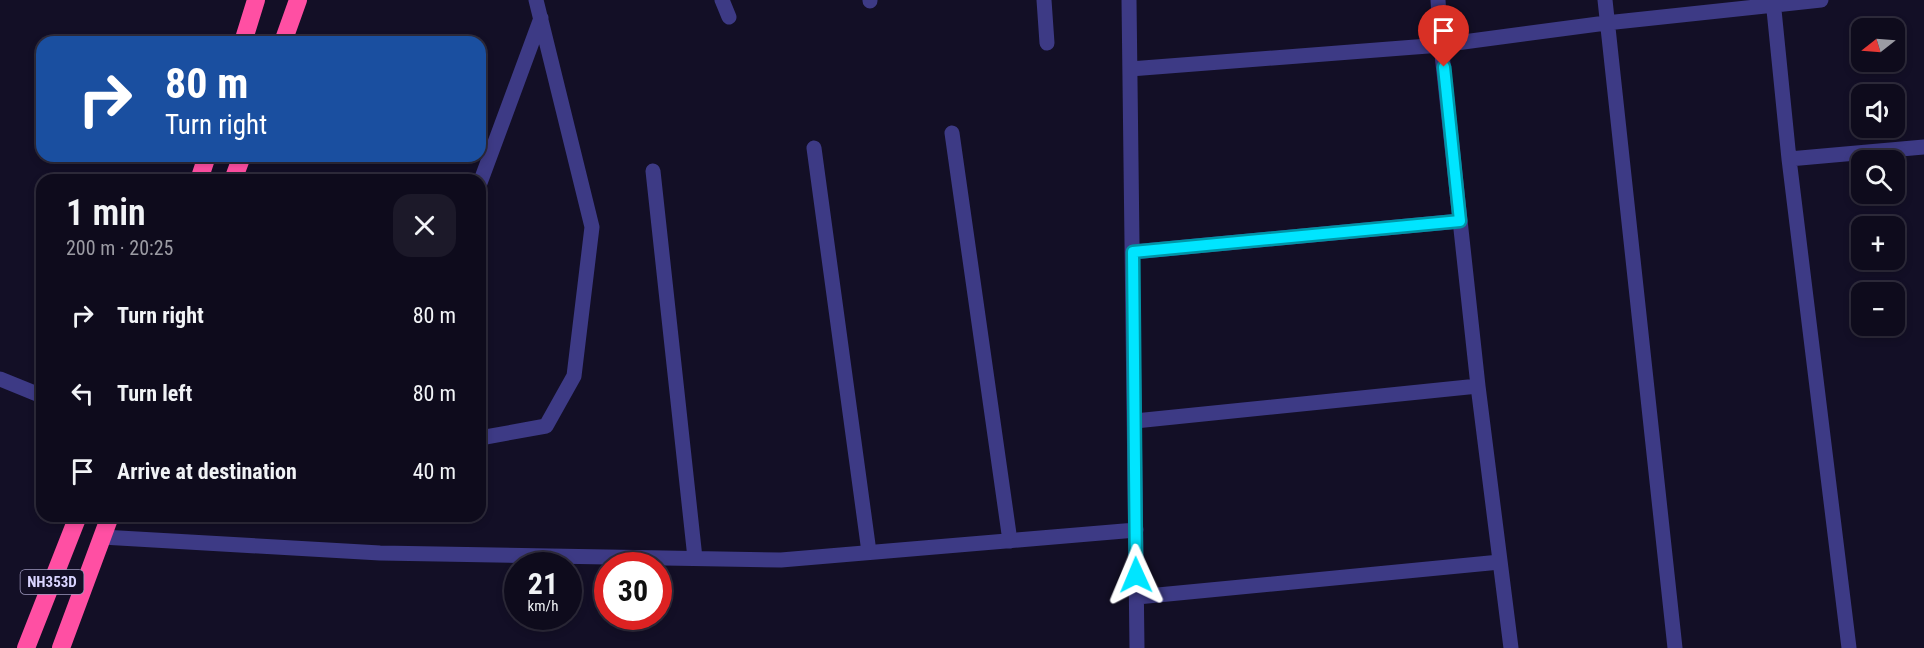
<!DOCTYPE html>
<html lang="en">
<head>
<meta charset="utf-8">
<style>
	:root { --surface:#0e0b1c; --page:#1c1929; --text:#f1f3f6; --muted:#9b9ba3; --line:#2e2b3b }
	body { margin:0; font-family:"Roboto Condensed",sans-serif; background:var(--page); color:var(--text); height:100vh; display:flex; flex-direction:column; font-size:22px; white-space:nowrap }
	* { box-sizing:border-box; margin:0 }
	p { font-size:20px; color:var(--muted) }
	.icon { flex:none; width:33px; height:33px; fill:none; stroke:currentColor; stroke-width:2; stroke-linecap:round; stroke-linejoin:round }
	.map { position:relative; flex:1; overflow:hidden }
	.sheet { position:absolute; left:36px; top:174px; width:450px; height:348px; display:flex; flex-direction:column; background:var(--surface); border-radius:18px; box-shadow:0 3px 9px #0003,0 0 0 2px var(--line) }
	.sheet>* { flex:none }
	.guide { position:absolute; left:36px; top:36px; width:450px; height:126px; border-radius:18px; box-shadow:0 3px 9px #0003,0 0 0 2px var(--line); background:#1a4fa0; color:#fff; overflow:hidden }
	.needle { width:39px; rotate:253deg }
	.buttons { position:absolute; left:1851px; top:18px; display:grid; gap:12px }
	.buttons a { display:grid; place-items:center; width:54px; height:54px; border-radius:12px; background:var(--surface); box-shadow:0 3px 9px #0003,0 0 0 2px var(--line); font-size:30px }
	.speed { position:absolute; left:504px; top:552px; display:flex; gap:12px; font-size:30px; font-weight:700; text-align:center }
	.speed>* { display:grid; place-content:center; width:78px; height:78px; border-radius:50%; background:var(--surface); box-shadow:0 3px 9px #0003,0 0 0 2px var(--line); line-height:1 }
	.speed small { font-size:15px; font-weight:400 }
	.speed .limit { border:9px solid #d22; background:#fff; color:#111 }
	.pin { position:absolute; display:grid; place-items:center; width:51px; height:51px; color:#fff; margin:-62px -26px; border-radius:50% 50% 50% 0; rotate:-45deg; box-shadow:0 0 6px #0007 }
	.pin .icon { rotate:45deg }
	.me { position:absolute; width:66px; margin:-33px; rotate:359deg; stroke-linejoin:round; filter:drop-shadow(0 0 4px #0008) }
	.turn { display:flex; align-items:center; gap:21px; height:126px; padding:0 30px; font-size:27px }
	.turn .icon { width:78px; height:78px; stroke-width:2.5 }
	.turn b { display:block; font-size:42px; line-height:51px }
	.round { display:grid; place-items:center; flex:none; width:63px; height:63px; border-radius:18px; background:var(--page) }
	.headline { display:flex; align-items:center; justify-content:space-between; height:102px; padding:0 30px }
	h1 { font-size:36px; font-weight:600; line-height:45px }
	ul { padding:0; list-style:none }
	li { display:flex; align-items:center; gap:18px; height:78px; padding:0 30px }
	li div { flex:1 }
	li b { display:block; font-size:22px }
	li em { font-style:normal }
	.map>svg:first-child { display:block }
	.lines { fill:none; stroke-linecap:round; stroke-linejoin:round }
	.minor { stroke:#3d3a85; stroke-width:15 }
	.highway { stroke:#ff4fa3; stroke-width:18 }
	.route-casing { stroke:#0095a6; stroke-width:15 }
	.route { stroke:#00e5ff; stroke-width:10 }
	.labels { text-anchor:middle; stroke-width:5; stroke-linejoin:round; paint-order:stroke }
	.shield { fill:#130f26; stroke:#9e99be; stroke-width:1.5 }
	.shield-label { font-size:15px; font-weight:bold; fill:#d9d4ff }
</style>
</head>
<body>
<div class="map">
<svg width="1924" height="648" viewBox="0 0 1924 648">
	<rect width="100%" height="100%" fill="#130f26"/>
	<g class="lines">
		<path class="minor" d="M722,0L729,17
			M870,0V1
			M1044,0L1047,43
			M1129,0L1137,648
			M1438,0L1441,45L1478,386L1511,648
			M1605,0L1675,648
			M1773,0L1789,159
			M1130,69L1441,45L1606,23L1821,0
			M952,133L1010,541
			M814,148L869,552
			M653,171L695,558
			M480,183L541,18
			M1133,252L1460,221
			M0,379L42,396
			M1135,421L1478,386
			M480,438L546,426L574,376L592,227L536,0
			M102,537L380,553L781,560L1136,530
			M1137,597L1500,562
			M1849,648L1789,159L1924,147"/>
		<path class="highway" d="M243,42L256,0
			M283,42L298,0
			M199,180L207,156
			M233,180L242,156
			M26,648L78,516
			M61,648L110,516"/>
	</g>
	<g class="lines">
		<g class="route-casing">
			<path id="route" d="M1136,575L1133,252L1460,221L1444,67"/>
		</g>
		<use href="#route" class="route"/>
	</g>
	<g class="labels">
		<rect class="shield" x="20.5" y="570" width="63" height="24" rx="4.5"/>
		<g class="shield-label">
			<text x="52" y="587">NH353D</text>
		</g>
	</g>
</svg>
<div class="buttons">
<a><svg class="needle" viewBox="-14 -14 28 28"><path d="M0-13l5 13h-10z" fill="#e53935"/><path d="M0 13l5-13h-10z" fill="#9b9ba3"/></svg></a>
<a><svg class="icon" aria-label="sound" viewBox="0 0 24 24"><path d="M4 9h4l5-4v14l-5-4H4zM17 9q2 3 0 6"/></svg></a>
<a><svg class="icon" aria-label="search" viewBox="0 0 24 24"><circle cx="10" cy="10" r="6"/><path d="M15 15l6 6"/></svg></a>
<a>+</a>
<a>−</a>
</div>
<div class="speed"><div>21<small>km/h</small></div><div class="limit">30</div></div>
<div class="pin" style="left:1444px;top:67px;background:#d93025"><svg class="icon" aria-label="arrive" viewBox="0 0 24 24"><path d="M6 21V4h12l-3 4 3 4H6"/></svg></div>
<svg class="me" style="left:1136px;top:575px" viewBox="-20 -20 40 40"><path d="M0-17L14 15 0 8-14 15z" fill="#00e5ff" stroke="#fff" stroke-width="4"/></svg>
<div class="guide">
<div class="turn"><svg class="icon" aria-label="right" viewBox="0 0 24 24"><path d="M7 20v-9h11M14 6l5 5-5 5"/></svg><div><b>80 m</b>Turn right</div></div>
</div>
<section class="sheet">
<div class="headline"><div><h1>1 min</h1><p>200 m · 20:25</p></div><a class="round"><svg class="icon" aria-label="close" viewBox="0 0 24 24"><path d="M6 6l12 12M18 6L6 18"/></svg></a></div>
<ul>
<li><svg class="icon" aria-label="right" viewBox="0 0 24 24"><path d="M7 20v-9h11M14 6l5 5-5 5"/></svg><div><b>Turn right</b></div><em>80 m</em></li>
<li><svg class="icon" aria-label="left" viewBox="0 0 24 24"><path d="M17 20v-9H6M10 6l-5 5 5 5"/></svg><div><b>Turn left</b></div><em>80 m</em></li>
<li><svg class="icon" aria-label="arrive" viewBox="0 0 24 24"><path d="M6 21V4h12l-3 4 3 4H6"/></svg><div><b>Arrive at destination</b></div><em>40 m</em></li>
</ul>
</section>
</div>
</body>
</html>
